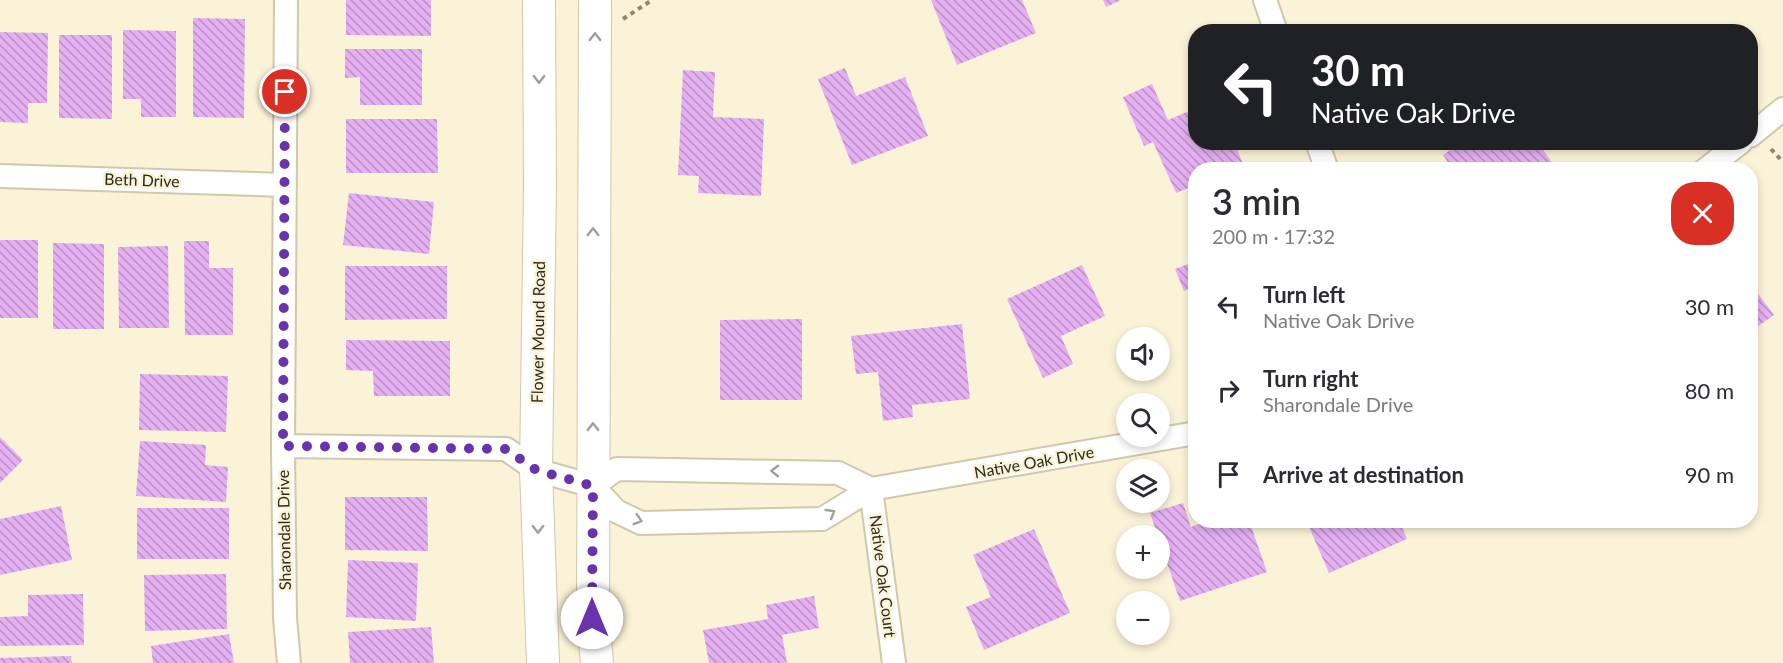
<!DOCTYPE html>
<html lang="en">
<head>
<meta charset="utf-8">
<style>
	:root { --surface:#fff; --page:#f2f2f3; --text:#2b2b33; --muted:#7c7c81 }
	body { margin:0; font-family:Lato,sans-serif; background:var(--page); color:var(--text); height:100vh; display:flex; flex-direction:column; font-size:22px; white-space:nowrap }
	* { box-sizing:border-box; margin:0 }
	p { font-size:20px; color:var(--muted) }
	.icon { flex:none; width:33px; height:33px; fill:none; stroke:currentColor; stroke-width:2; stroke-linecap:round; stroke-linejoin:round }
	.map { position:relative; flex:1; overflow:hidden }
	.drawer { position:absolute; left:1188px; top:162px; width:570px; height:366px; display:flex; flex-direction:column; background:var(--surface); border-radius:24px; box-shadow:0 3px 9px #0003 }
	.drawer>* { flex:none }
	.banner { position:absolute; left:1188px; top:24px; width:570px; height:126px; border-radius:24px; box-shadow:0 3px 9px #0003; background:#202124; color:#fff; overflow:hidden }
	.tools { position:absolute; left:1116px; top:327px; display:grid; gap:12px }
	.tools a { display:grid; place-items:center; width:54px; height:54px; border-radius:50%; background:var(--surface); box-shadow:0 3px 9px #0003; font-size:30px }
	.pin { position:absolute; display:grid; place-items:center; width:51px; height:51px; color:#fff; margin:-26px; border:3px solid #fff; border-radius:50%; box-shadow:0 2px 6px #0007 }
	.me { position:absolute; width:66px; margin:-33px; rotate:0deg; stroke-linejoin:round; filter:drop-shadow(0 0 4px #0008) }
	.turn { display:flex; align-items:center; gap:21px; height:126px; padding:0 24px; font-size:27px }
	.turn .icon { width:78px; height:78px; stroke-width:2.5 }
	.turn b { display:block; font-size:42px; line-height:51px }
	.round { display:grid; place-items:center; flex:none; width:63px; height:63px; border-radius:24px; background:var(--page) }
	.head { display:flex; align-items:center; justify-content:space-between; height:102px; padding:0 24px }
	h1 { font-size:36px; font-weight:600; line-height:45px }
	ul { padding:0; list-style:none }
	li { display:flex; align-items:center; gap:18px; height:84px; padding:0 24px }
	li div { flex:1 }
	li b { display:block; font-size:22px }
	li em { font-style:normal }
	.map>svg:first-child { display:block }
	.building { fill:url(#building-back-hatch) }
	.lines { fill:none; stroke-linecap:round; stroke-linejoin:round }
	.street-casing { stroke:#cfc8ad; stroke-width:26 }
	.secondary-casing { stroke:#cfc8ad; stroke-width:34 }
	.path { stroke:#8d8876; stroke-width:4; stroke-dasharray:4.5 4.5; stroke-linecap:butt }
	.street { stroke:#fff; stroke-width:22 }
	.secondary { stroke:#fff; stroke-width:32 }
	.oneway { stroke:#a09f9b }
	.route { stroke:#6934ab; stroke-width:10; stroke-dasharray:0 18 }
	.labels { text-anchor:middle; stroke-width:5; stroke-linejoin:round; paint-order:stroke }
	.street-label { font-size:16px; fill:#2d2a20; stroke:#fbf3d8 }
</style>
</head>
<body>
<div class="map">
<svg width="1783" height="663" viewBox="0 0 1783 663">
	<defs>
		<pattern id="building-back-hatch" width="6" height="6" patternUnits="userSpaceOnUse" patternTransform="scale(1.5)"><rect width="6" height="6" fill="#e5b0f2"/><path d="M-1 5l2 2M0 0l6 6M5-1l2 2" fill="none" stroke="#ba8fc4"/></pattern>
	</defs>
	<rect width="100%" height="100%" fill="#fbf3d8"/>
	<path class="building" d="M346,0H431V36L346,35Z
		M931,0H1022L1036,33L957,65Z
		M1103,0H1121L1106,7Z
		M193,18L245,19L244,118L193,117Z
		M123,30L176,31V117H141V99H123Z
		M0,32L48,33L47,103H28V123L0,122Z
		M59,35H112V119L59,118Z
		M345,49H422V105H360V77L345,78Z
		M845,68L856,96L905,77L928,136L852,165L818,79Z
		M683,70L715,72L713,117L764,119L761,196L698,193L699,176L678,175Z
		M1196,80V93L1190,82Z
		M1152,84L1168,120L1196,108V142H1234L1243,164L1230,170H1196V185L1176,193L1153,142L1144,146L1123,97Z
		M346,119H437L438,173H346Z
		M1461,142H1538L1557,170H1453L1443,155Z
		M349,193L434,202L429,254L343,245Z
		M0,240H38V318H0Z
		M184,241H209V268H233V335H185Z
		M53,243L104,244V329H53Z
		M168,246L169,328H119L118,247Z
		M1196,261V286L1184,291L1175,269Z
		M1082,265L1105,316L1061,336L1073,364L1043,378L1007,299Z
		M345,266H447V319L345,320Z
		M1750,283L1774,315L1750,332Z
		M802,319V400H720V320Z
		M962,324L970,399L912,405L913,417L883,421L878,372L856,374L851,336Z
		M346,340L450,341V396H374L373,371L346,370Z
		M140,374L228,376L226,432L139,430Z
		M0,437L23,460L0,483Z
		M140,441L206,445L205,465L228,467L226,502L136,496Z
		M345,497H427L428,551L345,550Z
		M1183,503L1191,527L1209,520H1249L1267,572L1180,601L1150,513Z
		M61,506L72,560L0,575V519Z
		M137,508H229V559H137Z
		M1306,520H1399L1407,539L1329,573Z
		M1034,529L1070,613L984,650L966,607L991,597L973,555Z
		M348,560L418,563L416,621L346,617Z
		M226,574L227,629L145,631L144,575Z
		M83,594L84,645L0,646V617L28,616V595Z
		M814,596L819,628L782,635L787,663H709L703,630L768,619L766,605Z
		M431,627L434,663H350L348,632Z
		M229,634L234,663H153L151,646Z
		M71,656L72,663H0V658Z"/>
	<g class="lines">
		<g class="street-casing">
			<path id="street" d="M286,0L283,446L285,618L289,663
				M1265,0L1276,32
				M1750,136L1783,109
				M1317,142L1327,170
				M1705,170L1741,142
				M0,176L285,185
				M283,446L506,449L536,470L593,486L616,511L641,523L822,519L871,489L1196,433
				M593,486L617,469L838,473L871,489
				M871,489L894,663"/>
		</g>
		<g class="secondary-casing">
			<path id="secondary" d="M539,0L540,186L536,470L543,663
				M595,0L593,618L597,663"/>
		</g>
		<path class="path" d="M623,19L652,0
			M1771,149L1783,162"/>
		<use href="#street" class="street"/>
		<use href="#secondary" class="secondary"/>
	</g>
	<defs><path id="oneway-chevron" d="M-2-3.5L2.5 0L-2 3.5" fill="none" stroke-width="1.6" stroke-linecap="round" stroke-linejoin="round" transform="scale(1.5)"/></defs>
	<g class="oneway">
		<use href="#oneway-chevron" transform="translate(595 37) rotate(-90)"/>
		<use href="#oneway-chevron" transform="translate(539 79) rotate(90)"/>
		<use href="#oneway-chevron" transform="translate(593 232) rotate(-90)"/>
		<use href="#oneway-chevron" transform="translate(593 427) rotate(-90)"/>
		<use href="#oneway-chevron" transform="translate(775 471) rotate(-179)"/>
		<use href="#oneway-chevron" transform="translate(831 513) rotate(-31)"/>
		<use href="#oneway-chevron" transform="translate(638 520) rotate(17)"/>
		<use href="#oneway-chevron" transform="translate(538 529) rotate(89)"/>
	</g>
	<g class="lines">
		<path class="route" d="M285,92L283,446L506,449L536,470L593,486L592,618"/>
	</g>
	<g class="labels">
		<g class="street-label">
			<text transform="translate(142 180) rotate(2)" y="6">Beth Drive</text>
			<text transform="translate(538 332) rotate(-89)" y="6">Flower Mound Road</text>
			<text transform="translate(1034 462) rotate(-10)" y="6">Native Oak Drive</text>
			<text transform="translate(284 530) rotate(-91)" y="6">Sharondale Drive</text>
			<text transform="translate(883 576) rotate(83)" y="6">Native Oak Court</text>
		</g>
	</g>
</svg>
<div class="tools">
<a><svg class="icon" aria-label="sound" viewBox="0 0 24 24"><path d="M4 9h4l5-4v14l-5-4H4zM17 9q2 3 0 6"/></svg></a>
<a><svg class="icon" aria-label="search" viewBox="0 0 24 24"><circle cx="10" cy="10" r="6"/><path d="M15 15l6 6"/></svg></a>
<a><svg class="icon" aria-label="layers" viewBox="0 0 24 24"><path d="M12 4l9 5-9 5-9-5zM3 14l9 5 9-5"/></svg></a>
<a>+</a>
<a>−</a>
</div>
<div class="pin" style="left:285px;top:92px;background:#d93025"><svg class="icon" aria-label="arrive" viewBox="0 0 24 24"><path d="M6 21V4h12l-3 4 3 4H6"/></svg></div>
<svg class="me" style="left:592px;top:618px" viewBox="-20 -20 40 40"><circle r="19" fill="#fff"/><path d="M0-13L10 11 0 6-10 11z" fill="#6934ab"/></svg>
<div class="banner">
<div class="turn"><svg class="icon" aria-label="left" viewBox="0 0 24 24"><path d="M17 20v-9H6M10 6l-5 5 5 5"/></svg><div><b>30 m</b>Native Oak Drive</div></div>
</div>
<section class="drawer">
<div class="head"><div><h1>3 min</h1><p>200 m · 17:32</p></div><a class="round" style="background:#d93025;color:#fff"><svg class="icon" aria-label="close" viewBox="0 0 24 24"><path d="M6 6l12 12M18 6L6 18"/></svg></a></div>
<ul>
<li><svg class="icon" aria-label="left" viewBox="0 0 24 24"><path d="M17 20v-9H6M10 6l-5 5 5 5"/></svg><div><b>Turn left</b><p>Native Oak Drive</p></div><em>30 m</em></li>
<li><svg class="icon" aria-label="right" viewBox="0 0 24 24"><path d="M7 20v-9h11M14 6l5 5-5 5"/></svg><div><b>Turn right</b><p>Sharondale Drive</p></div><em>80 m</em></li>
<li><svg class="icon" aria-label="arrive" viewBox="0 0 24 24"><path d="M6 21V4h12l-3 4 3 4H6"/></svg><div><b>Arrive at destination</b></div><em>90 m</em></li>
</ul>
</section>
</div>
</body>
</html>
